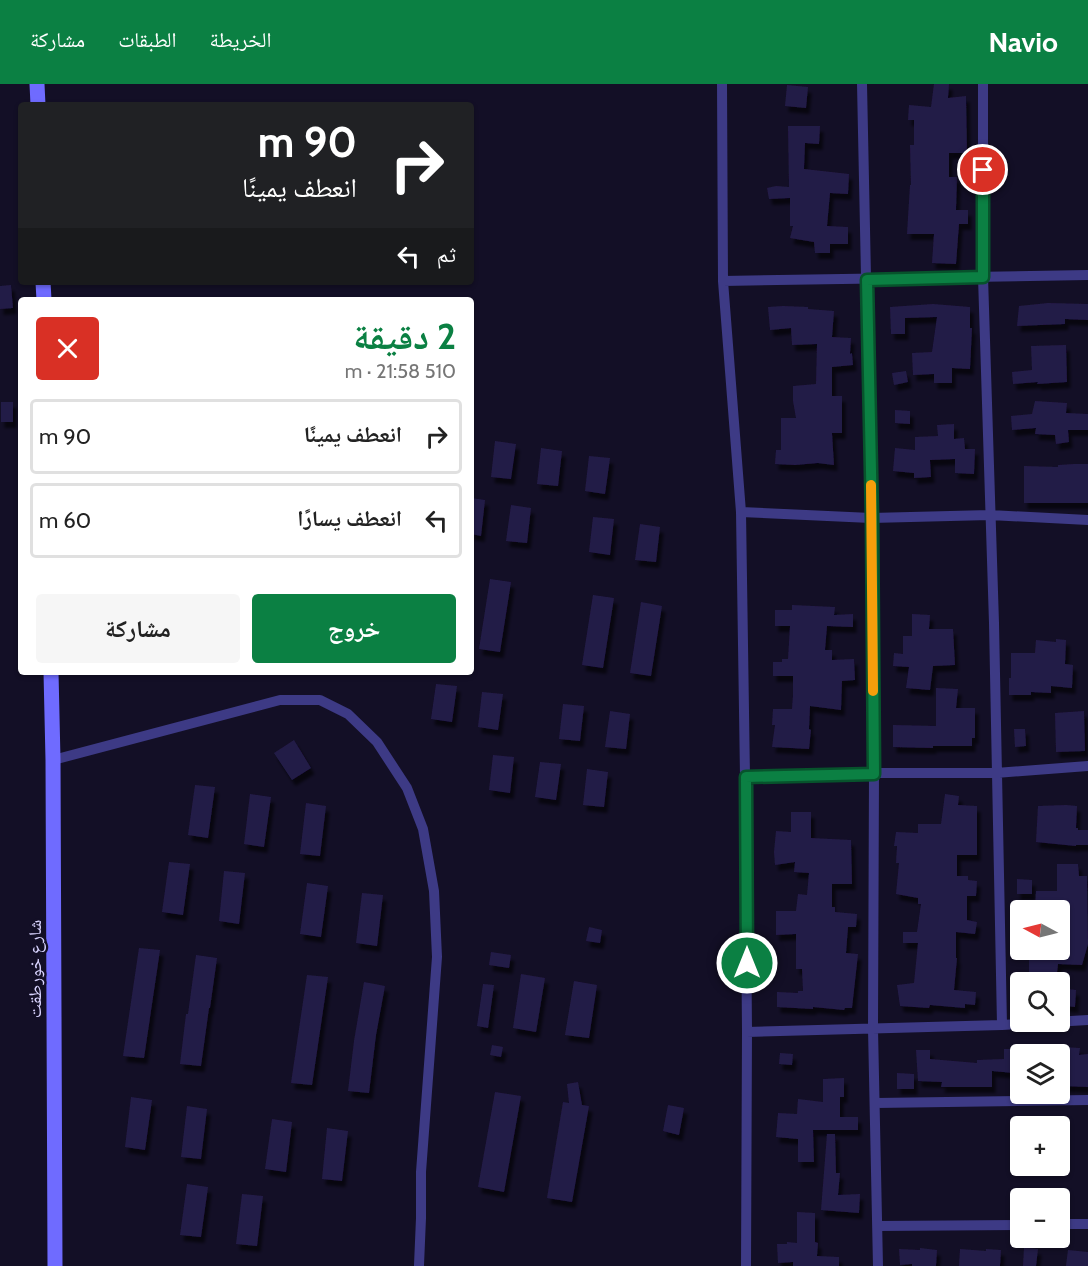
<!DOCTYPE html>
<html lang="ar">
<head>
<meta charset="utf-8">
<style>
	:root { --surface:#fff; --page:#f6f6f6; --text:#222; --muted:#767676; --line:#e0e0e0; --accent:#0b8043 }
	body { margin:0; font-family:Cabin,"Noto Naskh Arabic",sans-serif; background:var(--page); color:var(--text); direction:rtl; height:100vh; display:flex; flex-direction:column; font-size:22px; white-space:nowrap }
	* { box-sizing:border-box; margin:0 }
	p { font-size:20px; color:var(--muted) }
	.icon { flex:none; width:33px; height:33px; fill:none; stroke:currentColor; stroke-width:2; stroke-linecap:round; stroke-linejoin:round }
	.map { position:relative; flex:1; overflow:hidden; direction:ltr }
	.drawer { position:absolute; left:18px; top:213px; width:456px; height:378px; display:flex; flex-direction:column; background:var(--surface); border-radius:6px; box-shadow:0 2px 4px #0004; direction:rtl }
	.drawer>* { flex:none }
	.hud { position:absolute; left:18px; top:18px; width:456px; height:183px; border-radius:6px; box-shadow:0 2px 4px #0004; direction:rtl; background:#202124; color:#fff; overflow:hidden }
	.needle { width:39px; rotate:277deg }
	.controls { position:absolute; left:1010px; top:816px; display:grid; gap:12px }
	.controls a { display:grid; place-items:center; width:60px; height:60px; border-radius:6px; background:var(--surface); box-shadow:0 2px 4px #0004; font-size:30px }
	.pin { position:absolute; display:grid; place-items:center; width:51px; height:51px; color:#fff; margin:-26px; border:3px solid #fff; border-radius:50%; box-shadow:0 2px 6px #0007 }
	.me { position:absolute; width:66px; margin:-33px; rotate:0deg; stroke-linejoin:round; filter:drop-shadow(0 0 4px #0008) }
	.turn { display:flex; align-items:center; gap:21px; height:126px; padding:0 18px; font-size:27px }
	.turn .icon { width:78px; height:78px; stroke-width:2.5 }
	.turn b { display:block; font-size:42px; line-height:51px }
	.then { display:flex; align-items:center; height:57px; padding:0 18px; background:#0003; gap:12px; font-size:22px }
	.round { display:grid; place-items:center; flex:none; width:63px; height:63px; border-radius:6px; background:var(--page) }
	.overview { display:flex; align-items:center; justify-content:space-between; height:102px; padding:0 18px }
	h1 { font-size:36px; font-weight:700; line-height:45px; color:var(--accent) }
	.cta { display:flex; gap:12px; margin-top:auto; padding:12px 18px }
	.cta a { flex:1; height:69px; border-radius:6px; background:var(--accent); color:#fff; font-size:24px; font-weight:700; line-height:69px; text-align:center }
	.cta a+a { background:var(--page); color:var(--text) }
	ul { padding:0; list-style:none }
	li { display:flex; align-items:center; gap:18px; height:75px; margin:0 12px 9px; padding:0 6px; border:3px solid var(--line); border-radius:6px }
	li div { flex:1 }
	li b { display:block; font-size:22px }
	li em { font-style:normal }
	header { display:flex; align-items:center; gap:36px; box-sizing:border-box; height:84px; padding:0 30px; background:var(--accent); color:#fff }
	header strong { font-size:28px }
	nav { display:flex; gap:33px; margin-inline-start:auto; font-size:21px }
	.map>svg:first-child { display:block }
	.building { fill:#241b47; filter:url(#shadow) }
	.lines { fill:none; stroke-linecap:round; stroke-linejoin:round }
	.street { stroke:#3d3a85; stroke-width:10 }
	.secondary { stroke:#6f6bff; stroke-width:15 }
	.route-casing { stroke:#07532c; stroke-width:15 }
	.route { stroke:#0b8043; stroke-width:10 }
	.slow { stroke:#f59e0b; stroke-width:10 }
	.labels { text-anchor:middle; stroke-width:4.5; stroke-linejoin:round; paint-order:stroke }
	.street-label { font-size:18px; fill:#d9d4ff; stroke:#130f26 }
</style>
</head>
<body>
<header>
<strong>Navio</strong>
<nav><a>الخريطة</a><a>الطبقات</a><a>مشاركة</a></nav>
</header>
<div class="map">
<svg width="1088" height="1182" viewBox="0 0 1088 1182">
	<defs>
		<filter id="shadow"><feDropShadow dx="3.5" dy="6" stdDeviation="1.5" flood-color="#0009"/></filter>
	</defs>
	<rect width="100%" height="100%" fill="#130f26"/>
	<path class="building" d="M934,0H949L948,14L966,12L967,69H949V93H957L956,126H968V140H959L956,180L932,179L934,150H907L910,101H911L910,61H914V36H908L909,21L931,23Z
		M787,1L808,3L806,24L785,22Z
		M788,42H820L819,60L805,59L804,85L849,90L848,110L830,109L827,142L848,143V160H830V169H815L814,158L790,154L793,142H790V114L769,115L767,104L776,102L789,103Z
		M11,201L13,224L0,225V202Z
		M1048,219L1088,220V236L1065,235V240L1017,242L1019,222Z
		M933,220L970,223V244H972L970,285L952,284V299H934V290L913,291L912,269L932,268L937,233L905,234V250H891L890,223Z
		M783,222L808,223V225L834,227L832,253L851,254L850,270L852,269L853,281L832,283V312H842V349H832L834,381L818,379L795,381L775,380L776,366H781V334H796L793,317V302L816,300L817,260L792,261L791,244L770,246L768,223Z
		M1066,261L1067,298L1037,300L1038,298L1013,300L1012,288L1032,286L1031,262Z
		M906,287L908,298L894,301L892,289Z
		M1035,317L1067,319L1066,329L1088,330V346H1068L1069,358L1056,360L1055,351L1035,350L1036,344L1012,346L1011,332L1032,330Z
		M1,318H13V338H1Z
		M895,326L910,327V340L895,339Z
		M954,340V355L964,354L965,365H975L974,390L955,389V375L930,376L931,393L914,394V389L893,387L895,364L915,366V353L938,352L937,341Z
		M495,357L516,360L511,395L491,393Z
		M541,364L562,367L558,402L537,400Z
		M589,372L610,374L605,410L585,407Z
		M1074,380H1088V419H1024V382L1058,383V381Z
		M471,414L485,416L481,452L471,450Z
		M511,421L531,424L527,459L506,457Z
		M593,433L614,435L610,471L589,468Z
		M640,440L660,443L656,478L635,476Z
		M490,495L511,498L500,568L479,565Z
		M593,511L614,514L603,584L582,581Z
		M641,518L662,522L651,592L630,589Z
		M792,521L835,523L834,531L853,530V543L827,542L825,566H832V576L854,575L855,596L842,597L841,626L810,622L809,645L811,646L809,665L772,663L775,641H772L773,625H792L793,611V592H773V578H782V575H788L790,542H775V526H792Z
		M912,530L930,531L929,545H953L955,581L933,582L930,606L906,604L909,583L893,582L894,569L903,570V552H912Z
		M1056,555L1066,556L1065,580L1073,581L1072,604L1051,602V609L1031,608V611H1009V594H1011V569H1035L1036,556L1056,558Z
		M436,600L457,602L452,638L431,635Z
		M936,604L958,605L956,624H975V654H972V662H933V664L893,663V641L936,642Z
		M482,608L503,610L498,646L478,643Z
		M563,620L584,622L580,657L559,655Z
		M610,627L630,630L626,665L605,663Z
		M1084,627L1085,667L1056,668L1055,629Z
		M1014,645H1025L1026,662L1015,663Z
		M294,656L311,684L292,696L274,669Z
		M493,671L514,673L510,709L489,706Z
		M540,678L561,680L556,716L535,713Z
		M587,685L608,688L604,723L583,721Z
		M195,701L215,703L208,754L188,751Z
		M250,710L271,713L264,763L244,760Z
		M945,710L959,712L958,721L977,722V771H957V792H968V796L977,797L976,812H967V836L977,838L975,850L956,848V874H957L954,906L976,908L975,921L965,920V924L930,921L929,924L900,922L897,901L914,899L918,859H903V848H917L921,820H918V814L896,810L899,779H896L897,762H894L896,748L918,749V740H941Z
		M306,719L326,722L320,772L300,770Z
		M1066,721L1077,722L1076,744H1078V746H1088V761H1076V762L1036,758L1038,722Z
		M791,728H811V754L851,756L852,800H832V823H835V828L857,830L856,843H848L846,869L858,870L852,924H845L844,926L813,923V925L777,923V908L798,909V907H803L802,885H796V850L776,851V827H796L798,810L807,811L809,789L794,788L795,778L775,781L774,768L776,747L791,748Z
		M169,778L190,780L183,831L162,828Z
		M1057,780H1078L1079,792H1087L1088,860L1082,881L1058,880L1056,898H1037L1038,891L1029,892V866H1061V826H1035L1036,807H1057Z
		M224,787L245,789L239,840L219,837Z
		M1017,795L1032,796V810H1017Z
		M307,799L328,802L321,853L300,850Z
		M362,809L383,811L377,862L356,859Z
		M589,843L602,846L600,859L586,857Z
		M139,864L160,866L144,974L123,972Z
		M491,868L511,871L509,884L489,881Z
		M196,871L217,874L210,924H209L201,982L180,980L186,930H188Z
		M521,890L545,894L536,948L513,944Z
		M307,891L328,893L312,1001L291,999Z
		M574,897L597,901L589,954L565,951Z
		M364,898L385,902L376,951L369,1009L348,1007L354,957Z
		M483,900L494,901L488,944L477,942Z
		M1059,904L1076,906L1075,923L1059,921Z
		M492,961L503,963L501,973L490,971Z
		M1063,963L1080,964L1079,971L1088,970V1003L1063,1002L1064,992H1059V965H1063Z
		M1004,965H1016L1014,989L992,987V1003H941L942,998L918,997L916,966H930V975L977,979V976L1004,975Z
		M780,969L793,970L792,981L779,980Z
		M897,989L914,990V1005H897Z
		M844,994V1013H840V1033H858V1046H813L814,1078H798V1055L776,1053L778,1029L797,1030L798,1015L823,1018V995Z
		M578,998L582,1021L589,1022L572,1118L547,1114L563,1018L569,1019L567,1000Z
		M495,1008L521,1012L504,1108L478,1103Z
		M131,1013L152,1016L145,1066L125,1063Z
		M668,1021L684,1024L679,1051L663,1047Z
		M187,1022L207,1025L201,1075L181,1073Z
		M272,1035L292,1038L286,1088L265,1085Z
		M327,1044L348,1047L342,1097L322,1095Z
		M827,1050H835L836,1089H840L838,1111L860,1110L859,1129L821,1126Z
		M187,1100L208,1103L201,1153L180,1151Z
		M242,1110L263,1112L257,1162L236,1160Z
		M797,1128L815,1129V1158L818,1159L817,1172L839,1173V1182H793V1178L778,1179L777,1160H787V1158L797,1159Z
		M920,1164L937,1166L936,1182H912V1180L900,1181L899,1165L920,1166Z
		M1024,1164L1038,1165L1036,1182H1023Z
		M960,1165L986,1167V1165L1001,1166L1000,1182H959Z
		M1068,1166L1088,1168V1182H1066Z"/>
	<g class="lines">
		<path class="street" d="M722,0L723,197L741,428L745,693L747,948L746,1182
			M862,0L871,434L874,689L873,945L878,1182
			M983,0V193L994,539L1002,941
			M723,197L1088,191
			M741,428L871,434L990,431L1088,436
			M53,676L280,616H320L348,630L377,658L407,704L423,745L434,807L437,873L421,1088V1134L419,1181
			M745,693L874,689H996L1088,682
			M747,948L1002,941L1088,936
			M876,1019L1088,1016
			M1059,1140H1088
			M878,1142L1020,1141"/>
		<path class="secondary" d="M37,0L38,21
			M43,198L44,216
			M51,588L53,676L55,1182"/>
	</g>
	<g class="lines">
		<g class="route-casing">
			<path id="route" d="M747,879L746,693L874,690L872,434L867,196L983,193V86"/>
		</g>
		<use href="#route" class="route"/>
		<path class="slow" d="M871,401L873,607"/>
	</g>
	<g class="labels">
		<g class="street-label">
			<text transform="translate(35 885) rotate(-90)" y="6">شارع خورطقت</text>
		</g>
	</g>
</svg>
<div class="controls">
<a><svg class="needle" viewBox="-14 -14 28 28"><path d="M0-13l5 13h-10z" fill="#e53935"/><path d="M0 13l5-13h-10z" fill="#767676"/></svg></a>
<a><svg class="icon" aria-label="search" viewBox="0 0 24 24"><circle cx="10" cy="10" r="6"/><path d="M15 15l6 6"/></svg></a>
<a><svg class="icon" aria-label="layers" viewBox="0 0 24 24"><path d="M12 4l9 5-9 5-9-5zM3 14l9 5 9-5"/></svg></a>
<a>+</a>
<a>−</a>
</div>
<div class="pin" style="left:983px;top:86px;background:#d93025"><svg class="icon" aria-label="arrive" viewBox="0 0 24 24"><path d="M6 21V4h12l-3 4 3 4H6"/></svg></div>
<svg class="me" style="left:747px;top:879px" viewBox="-20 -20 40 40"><circle r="17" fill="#0b8043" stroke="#fff" stroke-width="3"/><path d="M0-11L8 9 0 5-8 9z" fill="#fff"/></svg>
<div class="hud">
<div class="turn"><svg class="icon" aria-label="right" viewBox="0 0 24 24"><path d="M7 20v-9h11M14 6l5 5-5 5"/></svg><div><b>90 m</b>انعطف يمينًا</div></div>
<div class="then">ثم<svg class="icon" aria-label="left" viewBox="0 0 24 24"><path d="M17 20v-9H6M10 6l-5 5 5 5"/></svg></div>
</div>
<section class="drawer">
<div class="overview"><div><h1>2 دقيقة</h1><p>510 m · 21:58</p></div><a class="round" style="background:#d93025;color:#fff"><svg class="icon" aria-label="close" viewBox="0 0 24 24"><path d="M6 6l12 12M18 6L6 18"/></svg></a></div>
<ul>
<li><svg class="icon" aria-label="right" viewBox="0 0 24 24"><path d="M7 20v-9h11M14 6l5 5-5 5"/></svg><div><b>انعطف يمينًا</b></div><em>90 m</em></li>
<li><svg class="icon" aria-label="left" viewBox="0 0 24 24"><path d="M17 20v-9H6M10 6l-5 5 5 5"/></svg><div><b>انعطف يسارًا</b></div><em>60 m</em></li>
</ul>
<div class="cta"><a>خروج</a><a>مشاركة</a></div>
</section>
</div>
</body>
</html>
